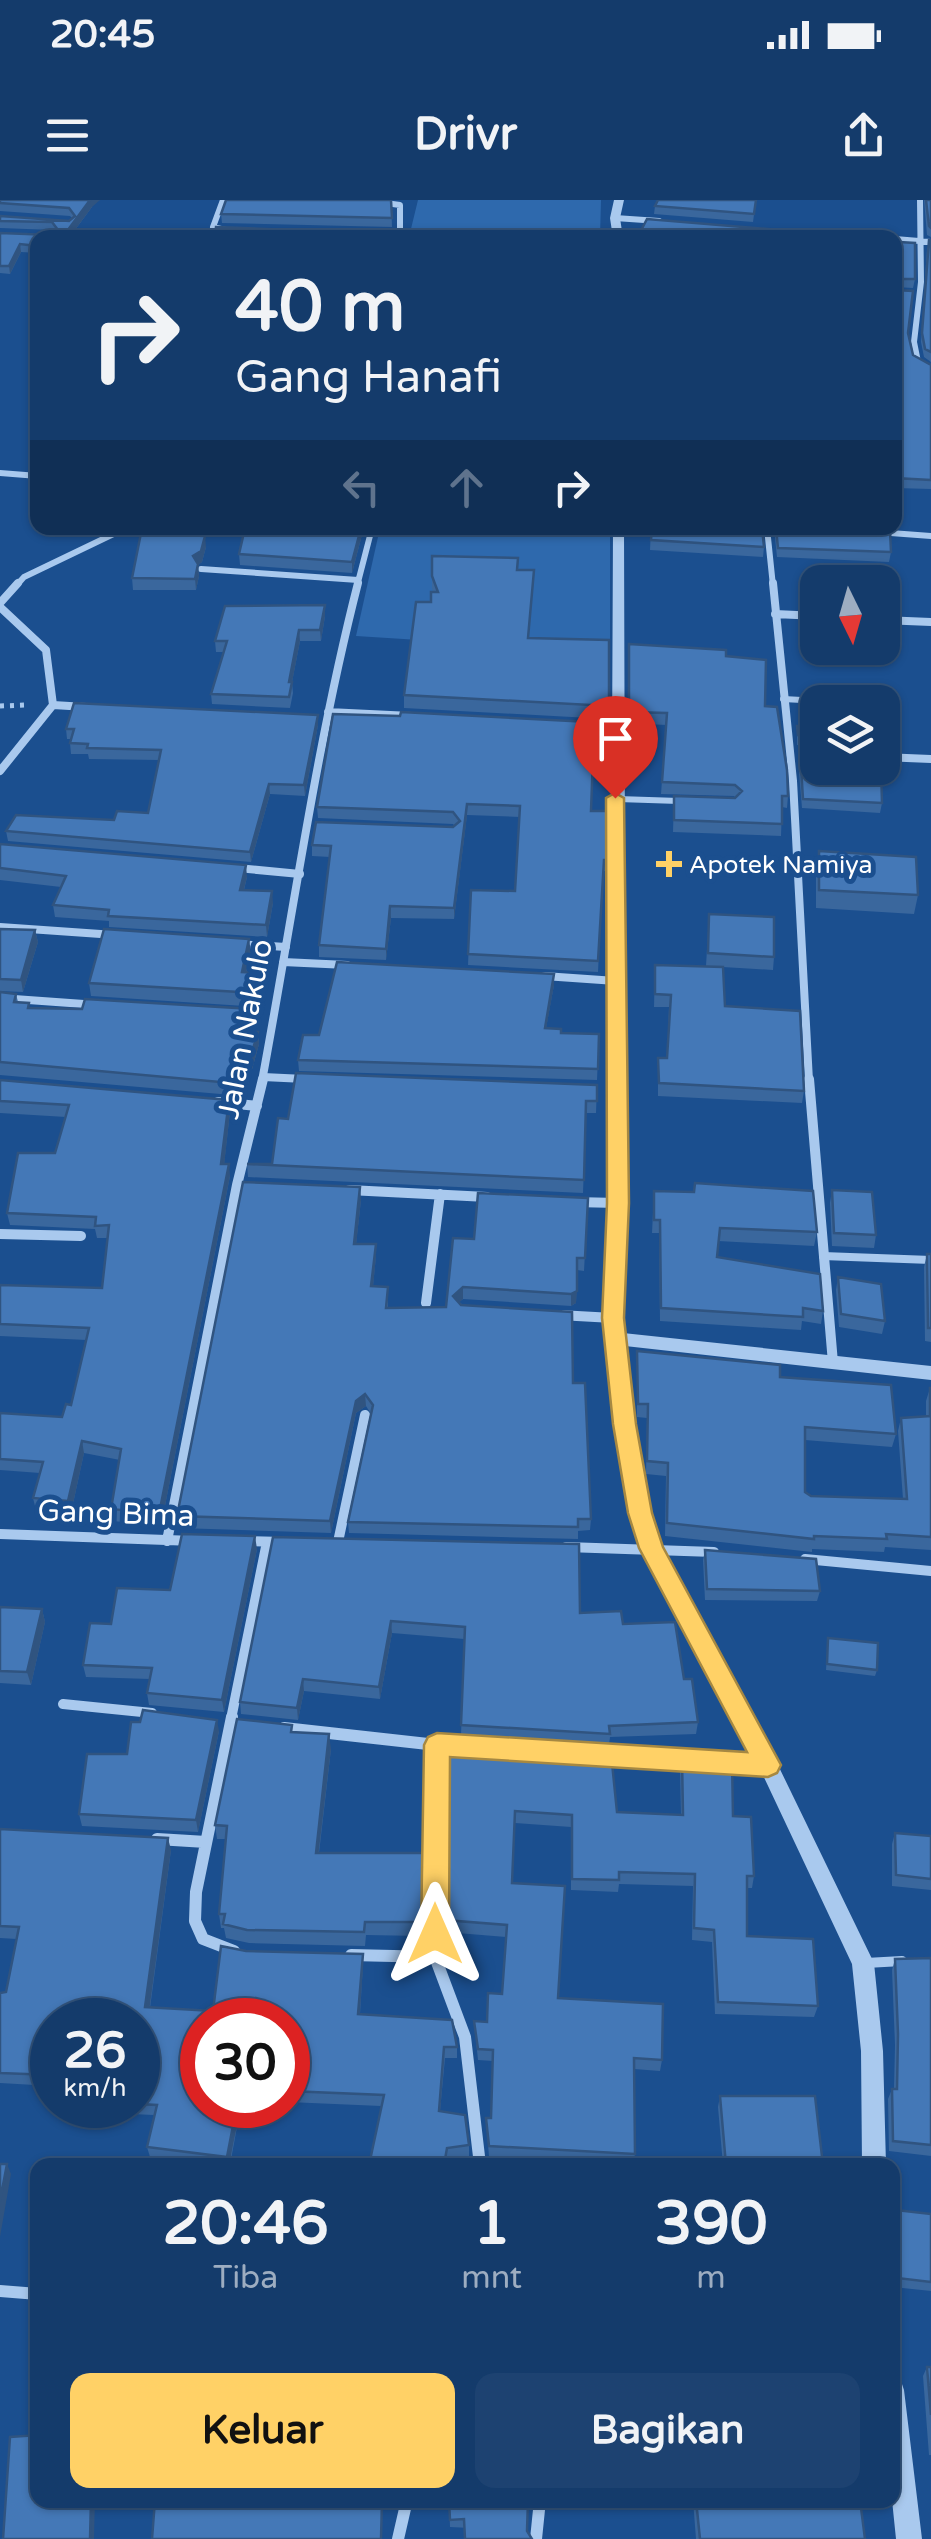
<!DOCTYPE html>
<html lang="id">
<head>
<meta charset="utf-8">
<style>
	:root { --surface:#143b6b; --page:#1d4271; --text:#f1f3f6; --muted:#9dadc1; --line:#33557e; --accent:#ffd166 }
	body { margin:0; font-family:"Varela Round",sans-serif; background:var(--page); color:var(--text); height:100vh; display:flex; flex-direction:column; font-size:38px; white-space:nowrap }
	* { box-sizing:border-box; margin:0 }
	p { font-size:32px; color:var(--muted) }
	.icon { flex:none; width:55px; height:55px; fill:none; stroke:currentColor; stroke-width:2; stroke-linecap:round; stroke-linejoin:round }
	.map { position:relative; flex:1; overflow:hidden }
	.side { position:absolute; left:30px; top:1958px; width:870px; height:350px; display:flex; flex-direction:column; background:var(--surface); border-radius:20px; box-shadow:0 2px 8px #0004,0 0 0 2px var(--line) }
	.side>* { flex:none }
	.banner { position:absolute; left:30px; top:30px; width:872px; height:305px; border-radius:20px; box-shadow:0 2px 8px #0004,0 0 0 2px var(--line); background:#143b6b; color:var(--text); overflow:hidden }
	.needle { width:65px; rotate:175deg }
	.controls { position:absolute; left:800px; top:365px; display:grid; gap:20px }
	.controls a { display:grid; place-items:center; width:100px; height:100px; border-radius:20px; background:var(--surface); box-shadow:0 2px 8px #0004,0 0 0 2px var(--line); font-size:50px }
	.speed { position:absolute; left:30px; top:1798px; display:flex; gap:20px; font-size:50px; font-weight:700; text-align:center }
	.speed>* { display:grid; place-content:center; width:130px; height:130px; border-radius:50%; background:var(--surface); box-shadow:0 2px 8px #0004,0 0 0 2px var(--line); line-height:1 }
	.speed small { font-size:25px; font-weight:400 }
	.speed .limit { border:15px solid #d22; background:#fff; color:#111 }
	.pin { position:absolute; display:grid; place-items:center; width:85px; height:85px; color:#fff; margin:-102px -42px; border-radius:50% 50% 50% 0; rotate:-45deg; box-shadow:0 0 10px #0007 }
	.pin .icon { rotate:45deg }
	.me { position:absolute; width:110px; margin:-55px; rotate:0deg; stroke-linejoin:round; filter:drop-shadow(0 0 8px #0008) }
	.turn { display:flex; align-items:center; gap:35px; height:210px; padding:0 40px; font-size:45px }
	.turn .icon { width:130px; height:130px; stroke-width:2.5 }
	.turn b { display:block; font-size:70px; line-height:85px }
	.lanes { display:flex; align-items:center; height:95px; padding:0 40px; background:#0003; justify-content:center; gap:50px; direction:ltr }
	.lanes .off { opacity:.35 }
	.eta { display:flex; justify-content:space-evenly; align-items:center; height:170px; text-align:center }
	.eta b { font-size:60px; font-weight:700; line-height:70px }
	.action { display:flex; gap:20px; margin-top:auto; padding:20px 40px }
	.action a { flex:1; height:115px; border-radius:20px; background:var(--accent); color:#111; font-size:40px; font-weight:700; line-height:115px; text-align:center }
	.action a+a { background:var(--page); color:var(--text) }
	.status { display:flex; justify-content:space-between; align-items:center; height:70px; padding:0 50px; background:var(--surface); direction:ltr }
	.status svg { height:28px; fill:currentColor }
	header { display:flex; justify-content:space-between; align-items:center; height:130px; padding:0 40px; background:var(--surface); font-size:45px; font-weight:700 }
	.map>svg:first-child { display:block }
	.green { fill:#2e69ad }
	.lines { fill:none; stroke-linecap:round; stroke-linejoin:round }
	.path { stroke:#a9c9ee; stroke-width:5; stroke-dasharray:4 6; stroke-linecap:butt }
	.service-far2 { stroke:#a9c9ee; stroke-width:6 }
	.service-far1 { stroke:#a9c9ee; stroke-width:8 }
	.service { stroke:#a9c9ee; stroke-width:10 }
	.minor-far3 { stroke:#a9c9ee; stroke-width:6 }
	.minor-far2 { stroke:#a9c9ee; stroke-width:8 }
	.minor-far1 { stroke:#a9c9ee; stroke-width:10 }
	.minor { stroke:#a9c9ee; stroke-width:12 }
	.tertiary { fill:#a9c9ee; fill-rule:evenodd }
	.wall { fill:#3a679d }
	.shaded-wall { fill:#305480 }
	.building { fill:#4478b7; stroke:#305480; stroke-width:2.5 }
	.route { fill:#ffd166; stroke:#a68842; stroke-width:2.5 }
	.poi-dot { fill:#ffd166; stroke:#1b4f8f; stroke-width:4 }
	.labels { text-anchor:middle; stroke-width:10; stroke-linejoin:round; paint-order:stroke }
	.far-poi-label { font-size:25px; fill:#fff; stroke:#1b4f8f; text-anchor:start }
	.street-label { font-size:30px; fill:#fff; stroke:#1b4f8f }
</style>
</head>
<body>
<div class="status"><b>20:45</b><svg viewBox="0 0 49 12"><path d="M0 12V9h3v3zM5 12V6h3v6zM10 12V3h3v9zM15 12V0h3v12zM26 1h20v11H26zM47 4h2v5h-2z"/></svg></div>
<header><svg class="icon" aria-label="menu" viewBox="0 0 24 24"><path d="M4 6h16M4 12h16M4 18h16"/></svg>Drivr<svg class="icon" aria-label="share" viewBox="0 0 24 24"><path d="M12 15V3M7 8l5-5 5 5M5 13v7h14v-7"/></svg></header>
<div class="map">
<svg width="931" height="2339" viewBox="0 0 931 2339">
	<rect width="100%" height="100%" fill="#1b4f8f"/>
	<path class="green" d="M418,0H601L600,37H409Z
		M380,328H610V443L594,444L590,451L356,436Z"/>
	<g class="lines">
		<path class="path" d="M0,506L27,505"/>
		<path class="service-far2" d="M783,499L840,502
			M882,505L897,506
			M618,599L679,601"/>
		<path class="service-far1" d="M823,1056L931,1060"/>
		<path class="service" d="M866,1763L902,1761"/>
		<path class="minor-far3" d="M223,0L213,27L229,31
			M920,0L921,82L914,142L918,162L931,169
			M378,2L400,5V38
			M615,18L659,21
			M830,34L871,38
			M895,39L931,42
			M0,273L38,276
			M767,328L773,386
			M877,332L931,336
			M201,369L358,380
			M16,386L24,377L126,328
			M357,386L372,328"/>
		<path class="minor-far2" d="M773,383L793,581L809,881
			M0,403L18,383
			M0,407L46,450L53,505L0,571
			M775,414L818,416
			M882,420L931,422
			M53,505L86,507
			M328,512L411,516
			M882,557L931,559
			M237,668L300,674
			M0,727L115,735
			M237,744L286,747
			M283,762L347,765
			M544,776L616,781
			M0,798L98,805
			M263,877L305,879
			M262,881C293,715 316,547 358,383"/>
		<path class="minor-far1" d="M301,879H305
			M809,879L833,1163
			M218,902L257,906
			M349,990L487,997
			M574,1002L618,1003
			M0,1034L81,1036
			M426,1103L440,994
			M559,1115L613,1118
			M0,1334L194,1341
			M167,1341L237,985L263,879
			M246,1341L284,1342
			M338,1342L365,1215
			M566,1347L714,1352
			M805,1359L931,1371
			M63,1504L152,1513
			M231,1519L267,1342"/>
		<path class="minor" d="M232,1517L196,1692L195,1721L203,1739L234,1751
			M284,1528L437,1545
			M472,1547L437,1545L435,1757L465,1837L480,1965
			M599,1555L692,1560
			M719,1562L767,1565
			M157,1639L206,1642
			M351,1755L435,1757
			M0,2091L38,2094
			M398,2339L407,2300
			M536,2339L540,2300"/>
		<path class="tertiary" d="M614,0H624L620,18L623,38H613L610,18Z
			M613,328H624L626,1003L623,1133L931,1166V1180L625,1146C633,1214 639,1282 660,1347L775,1559L874,1763L883,1851L886,1965H862L861,1851L852,1764L761,1571L642,1348L631,1313L616,1224L604,1118L610,1003Z
			M892,2178L901,2181L904,2190L922,2339H896L892,2300Z"/>
	</g>
	<path class="wall" d="M0,0L92,7L69,38H38V53L21,52L10,74L0,73V33L52,35L55,32L53,30L0,28V16L69,21L72,18L70,16L0,11Z
		M391,0L392,27L222,23L221,14Z
		M756,0L753,22L654,14L655,6Z
		M924,0H931V37L927,35Z
		M931,40V162L924,157L921,142L927,49Z
		M899,42L915,79L913,88L895,87V73H900L898,51Z
		M895,90L908,133L913,155L931,165V289L895,288Z
		M245,328H363V331L352,373L240,365L239,354Z
		M651,328L764,347L763,357L650,350Z
		M774,328H838L891,352L889,362L777,357Z
		M206,347L202,362L198,365L199,376L196,390H133L132,378Z
		M432,356L517,370H534L528,438L609,506L608,519L404,508V495L433,392L432,388Z
		M325,405V416L321,441H300L292,482L293,493L290,508L212,504L211,494L224,452H216L215,441Z
		M628,455L726,456L765,506L788,596L787,608L782,607L781,636L673,632L674,596L736,598L734,596L661,594L666,525L628,523Z
		M318,515V525L305,596L270,594L251,662L8,641L6,631L114,620L148,613L159,560L89,559L88,554H71L70,543L71,539H67L66,529Z
		M609,523L608,569L592,568L591,611L607,660V671H603L598,772L468,765L471,690L515,691L520,617L467,615L454,719L391,718L386,760L319,757V745L330,657L312,656V645L453,627L455,626L453,624L318,618L317,607Z
		M797,526L818,527V547L797,545Z
		M800,550L882,603L880,613L802,608L798,560Z
		M0,644L247,677L244,690L273,703L267,737L109,727V721L55,717L53,705L61,687L0,680Z
		M819,651L918,695L914,714L816,708V670Z
		M709,714L774,757L773,770L706,766Z
		M0,729L35,730L38,742L23,792L0,791Z
		M251,752L246,773H261L262,787L258,807L91,796L89,783Z
		M655,765L725,806L804,891L802,903L658,896V858H667L669,807H654Z
		M554,785L546,828L561,833L599,834L597,880L299,871L298,860L319,835Z
		M0,792L16,794L18,802L30,808L82,809H253L254,821L251,832H258L259,844L248,884L239,883L232,895L0,875Z
		M0,880L229,900L230,912L224,964L230,976L161,1326L113,1321L111,1309L120,1260L84,1253L71,1313L36,1310L33,1298L40,1273L0,1270V1213L62,1217L71,1205L87,1140L0,1136V1085L102,1088L108,1038H97L95,1029L10,1025L7,1013L55,953L66,917L0,913Z
		M597,885L596,913H586L583,993L248,977L247,964H272L288,919Z
		M832,990L876,1035L874,1048L832,1046L830,1003Z
		M654,991L817,1032L814,1046L718,1041L717,1057L823,1111L821,1124L802,1121L801,1130L660,1121L659,1033H652Z
		M588,998L584,1071L577,1070L576,1103L571,1106L463,1099L459,1102L573,1183L591,1319L590,1330L578,1331V1339L349,1333L348,1322L371,1214L366,1206L356,1213L331,1333L179,1328L177,1316L361,1000L356,1044L376,1056L373,1086L388,1087V1108L446,1107L474,1039Z
		M927,1054H931V1142L925,1141L924,1067Z
		M838,1077L885,1121L882,1134L839,1127L836,1090Z
		M637,1151L780,1177L896,1234L892,1247L805,1240V1292L811,1296L903,1299L898,1231L901,1218L926,1216V1201L930,1188H931V1350L885,1347L884,1352L812,1349V1352L665,1336L666,1276L646,1274L647,1218L637,1217Z
		M273,1337L623,1424L684,1479L698,1522L696,1534L610,1537L609,1545L461,1536L464,1439L392,1433L380,1499L304,1491L298,1520L241,1514L240,1502Z
		M257,1349L224,1512L149,1505L147,1493L150,1479L86,1477L83,1465L111,1424L170,1390Z
		M705,1350L820,1391L817,1401L705,1400L703,1360Z
		M0,1407L42,1409L45,1422L31,1485L0,1483Z
		M828,1438L877,1470L875,1476L826,1470Z
		M140,1522L219,1531L198,1632L82,1626L79,1614L127,1554Z
		M293,1532L331,1549L319,1653H425V1731L420,1730V1736L366,1735L365,1746L249,1743L226,1738L224,1728H221L219,1714L226,1639H217L215,1625Z
		M447,1549L617,1612L681,1615L680,1571L682,1558L733,1616L754,1676L752,1688H747V1736L818,1806L814,1817L715,1814L712,1742L692,1740L693,1686L619,1684L618,1692L571,1690V1627L515,1623L512,1683L558,1798L662,1860L660,1871L634,1869L635,1954L633,1964L489,1957L486,1918H491L493,1861L478,1860L474,1821L487,1822L502,1794L506,1737L445,1732Z
		M0,1629L171,1650L150,1808L213,1811L246,1751L363,1765L360,1814L457,1847V1858H445L440,1911L469,1945V1956L447,1959L381,1906L288,1902V1820L202,1905H241L230,1965H210L150,1957L147,1947L154,1915L63,1911L61,1905H138V1820H52V1886L0,1883V1793L6,1792L17,1739L0,1738Z
		M895,1633L931,1636V1690L892,1686V1644Z
		M931,1758V1956L889,1951L888,1899L892,1889H894L895,1845L892,1770L895,1759Z
		M720,1896L823,1965H723L718,1907Z
		M896,2010L931,2014V2091L893,2087V2019Z
		M927,2167H931V2255H929L923,2176Z
		M449,2300L527,2331L450,2327Z
		M693,2300H860L865,2339H696Z"/>
	<path class="shaded-wall" d="M90,0H100L92,7L69,38H62Z
		M20,44L21,52L10,74L9,66Z
		M361,328H363V331L352,373V362Z
		M205,336L206,347L202,362L198,365L199,376L196,390L193,356Z
		M325,405V416L321,441L320,430Z
		M299,430L300,441L290,493L289,482Z
		M318,515V525L305,596L304,585Z
		M269,584L270,594L251,662L250,652Z
		M467,604V615L454,719V708Z
		M246,665L247,677L241,701L240,690Z
		M272,691L273,703L267,737L266,725Z
		M390,706L391,718L386,760V749Z
		M35,730L38,742L23,792L21,780Z
		M249,739L251,752L243,785L242,772Z
		M261,773L262,787L258,807L256,793Z
		M554,774V785L544,839L545,828Z
		M253,809L254,821L247,844L246,832Z
		M258,832L259,844L248,884L246,872Z
		M238,871L239,883L232,895L231,883Z
		M229,900L230,912L223,976L221,964Z
		M229,964L230,976L161,1326L159,1314Z
		M360,987L361,1000L355,1056L354,1044Z
		M376,1044V1056L372,1098L371,1086Z
		M463,1087V1099L453,1108V1096Z
		M577,1091L576,1103L571,1106V1094Z
		M365,1194L366,1206L356,1213L331,1333L330,1321L356,1201Z
		M82,1241L84,1253L71,1313L68,1301Z
		M255,1336L257,1349L224,1512L222,1500Z
		M42,1409L45,1422L31,1485L27,1472Z
		M391,1421L392,1433L380,1499L379,1487Z
		M303,1479L304,1491L298,1520L297,1508Z
		M217,1520L219,1531L198,1632L196,1620Z
		M329,1534L331,1549L317,1666L316,1653Z
		M168,1638L171,1650L148,1819L145,1807Z
		M363,1754V1765L359,1825L358,1814Z
		M237,1905H241L229,1965L227,1957Z
		M7,1964L11,1974L0,2037V2001Z
		M91,2300H95L94,2339H90Z"/>
	<path class="building" d="M0,0H90L62,38H38V46L20,44L9,66H0V33L52,35L58,30L52,22L0,21V16L69,21L75,16L69,8L0,3Z
		M226,0H391L392,18L221,14Z
		M658,0H756L754,14L655,6Z
		M926,0H931V28L929,26Z
		M647,19L840,35V38H637Z
		M216,27L390,34L389,38H252L215,36Z
		M929,40H931V152L925,149L922,133Z
		M899,42L915,43V79H895V73H902Z
		M895,90L913,91L908,133L913,155L931,165V280L895,278Z
		M245,328H361L352,362L239,354Z
		M652,328H762L764,347L651,340Z
		M776,328H838L890,331L891,352L778,348Z
		M141,333L205,336L201,351L193,356L198,364L195,379L132,378Z
		M432,356L518,358L517,370H534L528,438L609,440V506L404,495L416,402H431V392H438L432,376Z
		M325,405L320,430H299L289,482H292L289,497L211,494L227,441H215L225,406Z
		M629,444L726,450V456L766,460L765,506L777,507L787,570L788,596H782V624L674,620V596L735,598L742,591L735,585L662,582L667,513L629,512Z
		M74,503L318,515L304,585L269,584L250,652L6,631L16,615L114,620L117,611L148,613L161,550L87,548L88,544L70,543L74,529H66Z
		M401,512L609,523V558L593,557L591,611H608L607,660H604L598,761L468,754L471,690L515,691L520,606L467,604L454,708L390,706L386,749L319,745L331,646L312,645L316,622L453,627L460,621L453,612L317,607L333,514L400,516Z
		M797,526L818,527V537L798,535Z
		M800,550L818,551V568H881L882,603L803,599Z
		M0,644L246,665L240,690L272,691L266,725L108,716L109,710L53,705L66,676L0,668Z
		M819,651L916,657L918,695L819,690Z
		M709,714L774,717V757L708,753Z
		M0,729L35,730L21,780L0,779Z
		M104,729L249,739L242,772L261,773L256,793L89,783Z
		M337,762L554,774L545,828L561,829V833L599,834L598,869L298,860L303,835H319Z
		M655,765L723,767L725,806L800,811L804,891L659,883L658,858H667L671,795L655,794Z
		M0,792L16,794L14,802L29,803L28,808L82,809L85,799L253,809L246,832H258L246,872L238,871L231,883L0,862Z
		M296,873L597,885V901H586L584,980L247,964H272L278,918L288,919Z
		M0,880L229,900L221,964H229L159,1314L111,1309L121,1249L82,1241L68,1301L33,1298L43,1262L0,1259V1213L62,1217L66,1204L71,1205L89,1128L0,1124V1085L102,1088L109,1025L95,1026L96,1017L7,1013L18,953H55L69,905L0,901Z
		M243,982L360,987L354,1044H376L371,1086L388,1087L386,1108L446,1107L453,1038L474,1039L478,993L588,998L585,1058H577V1091L571,1094L463,1087L453,1096L461,1105L572,1112L573,1183H585L591,1319H578V1327L348,1322L373,1205L365,1194L356,1201L330,1321L177,1316Z
		M695,983L813,991L817,1032L720,1028L717,1057L820,1074L823,1111L803,1108V1117L661,1108L660,1020H654V991L694,992Z
		M832,990L872,992L876,1035L834,1033Z
		M927,1054H931V1128H928Z
		M838,1077L881,1084L885,1121L841,1114Z
		M637,1151L780,1165V1177L891,1185L896,1234L805,1227V1292L811,1296L907,1299L901,1218L930,1216V1188H931V1337L886,1334L887,1339L814,1336V1339L667,1323L668,1263L647,1261L648,1204H638Z
		M182,1334L255,1336L222,1500L147,1493L152,1468L83,1465L90,1423L111,1424L117,1388L170,1390Z
		M273,1337L579,1344L580,1413L621,1411L623,1424L675,1422L684,1479H692L698,1522L609,1526L610,1534L461,1525L465,1427L391,1421L379,1487L303,1479L297,1508L240,1502Z
		M705,1350L816,1359L820,1391L707,1389Z
		M0,1407L42,1409L27,1472L0,1471Z
		M828,1438L878,1443L877,1470L827,1464Z
		M143,1510L217,1520L196,1620L79,1614L87,1554H127L131,1522H140Z
		M237,1519L292,1525L291,1532L329,1534L316,1653H425V1717H420V1722H365L364,1732L247,1730L223,1724L225,1714H219L227,1626L215,1625Z
		M461,1544L611,1553L617,1612L683,1615L682,1558L732,1561L733,1616L751,1617L754,1676H747V1736L813,1739L818,1806L718,1802L714,1730L694,1728L695,1674L619,1672V1680L572,1679V1615L515,1611L512,1683L565,1686L558,1798L663,1804L662,1860L634,1858L635,1954L489,1946L486,1918H491L493,1850L478,1849L474,1821L487,1822L488,1793L502,1794L507,1725L445,1720L447,1549L460,1550Z
		M0,1629L168,1638L145,1807L213,1811L221,1746L246,1751L363,1754L358,1814L452,1820L457,1847H444L439,1911L465,1915L469,1945L447,1948L444,1965H369L384,1895L288,1891V1820H202V1905H237L227,1957L147,1947L157,1905L138,1904V1820H52V1875L0,1873V1793L6,1792L19,1727L0,1726Z
		M895,1633L931,1636V1679L896,1675Z
		M931,1758V1945L893,1941L892,1889H897L898,1834L895,1759Z
		M720,1896H815L823,1965H726Z
		M0,1964H7L0,2001Z
		M896,2010L931,2014V2082L897,2078Z
		M927,2167H931V2215Z
		M38,2235V2300H91L90,2339H3L10,2237Z
		M155,2300H382L381,2339H152Z
		M449,2300H528L527,2331L532,2339H465L464,2319L450,2320Z
		M696,2300H860L865,2339H700Z"/>
	<path class="route" d="M615,593L624,598L629,1003L624,1118L636,1224L652,1313L663,1347L781,1565L777,1573L768,1577L450,1557L449,1734L445,1743L435,1747L425,1743L421,1734L424,1545L428,1537L437,1533L747,1552L639,1348L628,1313L613,1224L602,1118L607,1003L606,598Z"/>
	<path class="poi-dot" d="M664 649h10v10h10v10h-10v10h-10v-10h-10v-10h10z"/>
	<g class="labels">
		<g class="far-poi-label">
			<text x="689" y="673">Apotek Namiya</text>
		</g>
		<g class="street-label">
			<text transform="translate(245 829) rotate(-79)" y="10">Jalan Nakulo</text>
			<text transform="translate(116 1313) rotate(2)" y="10">Gang Bima</text>
		</g>
	</g>
</svg>
<div class="controls">
<a><svg class="needle" viewBox="-14 -14 28 28"><path d="M0-13l5 13h-10z" fill="#e53935"/><path d="M0 13l5-13h-10z" fill="#9dadc1"/></svg></a>
<a><svg class="icon" aria-label="layers" viewBox="0 0 24 24"><path d="M12 4l9 5-9 5-9-5zM3 14l9 5 9-5"/></svg></a>
</div>
<div class="speed"><div>26<small>km/h</small></div><div class="limit">30</div></div>
<div class="pin" style="left:615px;top:598px;background:#d93025"><svg class="icon" aria-label="arrive" viewBox="0 0 24 24"><path d="M6 21V4h12l-3 4 3 4H6"/></svg></div>
<svg class="me" style="left:435px;top:1734px" viewBox="-20 -20 40 40"><path d="M0-17L14 15 0 8-14 15z" fill="#ffd166" stroke="#fff" stroke-width="4"/></svg>
<div class="banner">
<div class="turn"><svg class="icon" aria-label="right" viewBox="0 0 24 24"><path d="M7 20v-9h11M14 6l5 5-5 5"/></svg><div><b>40 m</b>Gang Hanafi</div></div>
<div class="lanes"><svg class="icon off" aria-label="left" viewBox="0 0 24 24"><path d="M17 20v-9H6M10 6l-5 5 5 5"/></svg><svg class="icon off" aria-label="ahead" viewBox="0 0 24 24"><path d="M12 20V5M6 11l6-6 6 6"/></svg><svg class="icon" aria-label="right" viewBox="0 0 24 24"><path d="M7 20v-9h11M14 6l5 5-5 5"/></svg></div>
</div>
<section class="side">
<div class="eta">
<div><b>20:46</b><p>Tiba</p></div>
<div><b>1</b><p>mnt</p></div>
<div><b>390</b><p>m</p></div>
</div>
<div class="action"><a>Keluar</a><a>Bagikan</a></div>
</section>
</div>
</body>
</html>
